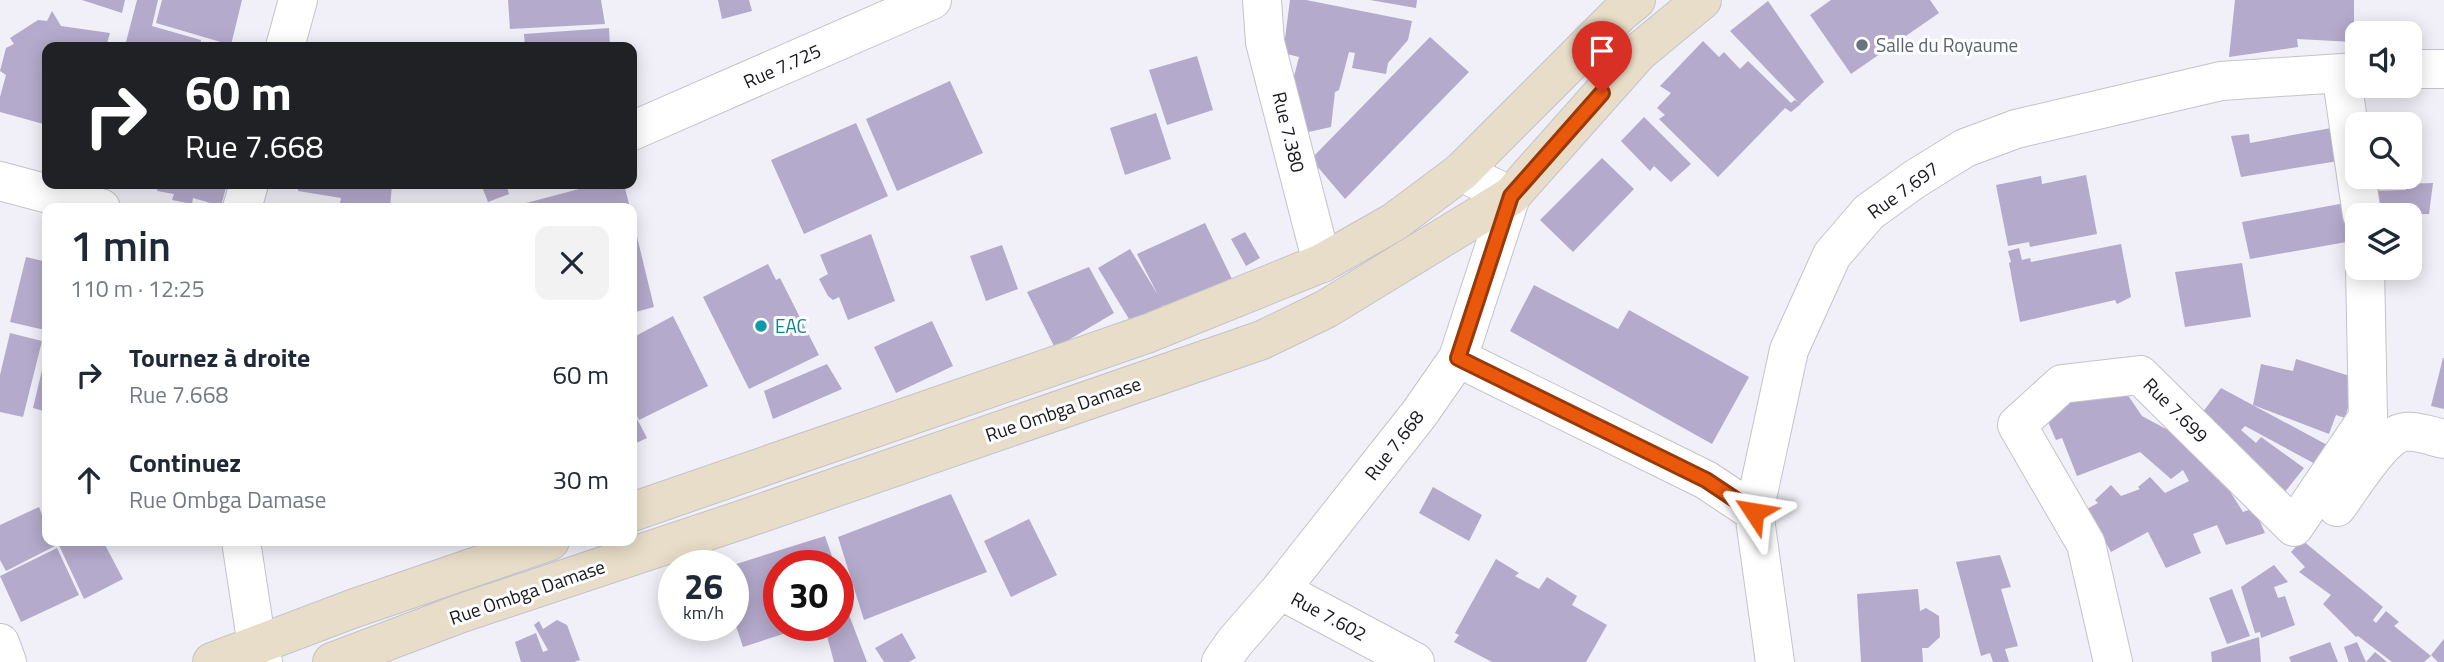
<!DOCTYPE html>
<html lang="fr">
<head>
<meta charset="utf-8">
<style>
	:root { --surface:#fff; --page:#f2f2f3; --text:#1f2937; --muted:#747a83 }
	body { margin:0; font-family:"Titillium Web",sans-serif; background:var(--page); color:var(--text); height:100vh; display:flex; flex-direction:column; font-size:26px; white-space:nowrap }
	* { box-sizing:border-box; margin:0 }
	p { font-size:23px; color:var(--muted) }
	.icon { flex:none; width:38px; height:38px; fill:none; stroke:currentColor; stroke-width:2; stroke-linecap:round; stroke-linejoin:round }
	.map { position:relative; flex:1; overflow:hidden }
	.drawer { position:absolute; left:42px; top:203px; width:595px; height:343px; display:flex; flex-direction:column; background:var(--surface); border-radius:14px; box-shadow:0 4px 18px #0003 }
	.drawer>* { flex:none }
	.hud { position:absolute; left:42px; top:42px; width:595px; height:147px; border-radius:14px; box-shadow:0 4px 18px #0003; background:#202124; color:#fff; overflow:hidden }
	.controls { position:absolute; left:2345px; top:21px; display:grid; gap:14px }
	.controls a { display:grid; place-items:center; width:77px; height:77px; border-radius:14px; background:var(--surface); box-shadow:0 4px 18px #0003; font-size:35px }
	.speed { position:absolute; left:658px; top:550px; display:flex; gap:14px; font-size:35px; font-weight:700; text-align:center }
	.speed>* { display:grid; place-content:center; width:91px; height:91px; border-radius:50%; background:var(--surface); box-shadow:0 4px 18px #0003; line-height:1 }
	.speed small { font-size:18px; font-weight:400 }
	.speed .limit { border:10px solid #d22; background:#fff; color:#111 }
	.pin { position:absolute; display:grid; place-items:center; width:60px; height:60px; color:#fff; margin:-72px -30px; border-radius:50% 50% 50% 0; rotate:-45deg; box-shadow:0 0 7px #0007 }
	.pin .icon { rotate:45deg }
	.me { position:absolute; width:77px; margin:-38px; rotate:303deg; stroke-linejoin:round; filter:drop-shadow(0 0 5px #0008) }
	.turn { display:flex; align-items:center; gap:24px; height:147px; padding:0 28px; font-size:32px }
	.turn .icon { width:91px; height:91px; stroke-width:2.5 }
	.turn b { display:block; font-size:49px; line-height:60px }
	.round { display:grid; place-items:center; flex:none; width:74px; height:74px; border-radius:14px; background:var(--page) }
	.summary { display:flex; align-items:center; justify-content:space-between; height:119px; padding:0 28px }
	h1 { font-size:42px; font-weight:600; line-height:52px }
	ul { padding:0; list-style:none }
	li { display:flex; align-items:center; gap:21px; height:105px; padding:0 28px }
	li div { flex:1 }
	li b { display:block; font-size:26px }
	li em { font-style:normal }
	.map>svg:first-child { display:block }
	.building { fill:#b4aacc }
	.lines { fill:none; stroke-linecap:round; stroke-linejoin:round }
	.street-casing { stroke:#c4c3cb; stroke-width:40 }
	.secondary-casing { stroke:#c4c3cb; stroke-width:40 }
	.street { stroke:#fff; stroke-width:38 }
	.secondary { stroke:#e8ddc8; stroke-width:38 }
	.route-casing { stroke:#983908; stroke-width:18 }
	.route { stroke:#ea580c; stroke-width:12 }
	.worship-dot { fill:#6b7280; stroke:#fefdff; stroke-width:2.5 }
	.culture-dot { fill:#0f9aa8; stroke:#fefdff; stroke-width:2.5 }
	.labels { text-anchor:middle; stroke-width:6; stroke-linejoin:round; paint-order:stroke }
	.worship-label { font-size:19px; fill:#5b616d; stroke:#fefdff; text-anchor:start }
	.street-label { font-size:19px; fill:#19191c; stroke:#fefdff }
	.culture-label { font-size:19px; fill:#0d838f; stroke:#fefdff; text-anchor:start }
</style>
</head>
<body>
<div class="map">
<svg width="2444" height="662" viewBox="0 0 2444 662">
	<rect width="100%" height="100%" fill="#f1eff7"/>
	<path class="building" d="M82,0H125L122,13Z
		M137,0H158L152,26L201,40L200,47H145L126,42Z
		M162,0H242L231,45L156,23Z
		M508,0H601L605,24L510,29Z
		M718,0H749L752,11L722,19Z
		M1290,0H1306L1412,21L1408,40L1388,63L1386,74L1352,68L1355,53L1349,52L1339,90L1335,92L1331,127L1304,133L1293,80L1299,57L1283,53Z
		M1370,0H1417L1416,8Z
		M1831,0H1930L1939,13L1851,74L1810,15Z
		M2235,0H2354V42L2297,39L2298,47L2229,57Z
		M1768,1L1824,82L1800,104L1730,31Z
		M52,11L61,26L110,33L106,47H47V125L0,112V97L6,75L0,71L6,48L14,44L10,38L38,20L47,21Z
		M609,28L610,47H525L524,34Z
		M1430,37L1469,72L1345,199L1311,159Z
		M1703,41L1719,57L1724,52L1740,69L1748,61L1791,103L1795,100L1801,104L1791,112L1785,108L1718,177L1659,119L1665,115L1657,108L1671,93L1660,86Z
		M1197,56L1213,110L1167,125L1149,70Z
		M950,81L983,153L897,191L866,119Z
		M1156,113L1171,159L1125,175L1110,128Z
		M1644,117L1691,164L1671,182L1654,166L1650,171L1621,141Z
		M856,123L888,196L804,234L771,160Z
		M2331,128L2338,161L2241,177L2231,136L2249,134L2250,143Z
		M1602,158L1634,189L1573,252L1540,220Z
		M2086,175L2097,234L2030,247L2029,242L2008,246L1996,185L2041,176L2042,184Z
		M2365,177H2402V178L2367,185Z
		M2433,183L2429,214L2373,215L2366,191L2406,190L2405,184Z
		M158,184H227L221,206L193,198L192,204L172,200L174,194L157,191Z
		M298,184H392L390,208H339L341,198L298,191Z
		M481,184H506L509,194L488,202Z
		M598,184H624L630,208H527L526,203Z
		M2345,203L2352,241L2250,259L2242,222Z
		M633,220L654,307L632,313V221Z
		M1205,223L1232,279L1167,312L1164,305L1132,324L1098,268L1130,249L1158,295L1137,254Z
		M1245,232L1260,258L1246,266L1231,239Z
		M871,234L895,301L848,320L839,297L833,300L828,296L819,279L828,274L820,255Z
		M2121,244L2131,297L2117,304L2115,300L2020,322L2009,263L2011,262L2008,251L2019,248L2022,260L2030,258L2031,262Z
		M1002,245L1018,289L986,301L970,256Z
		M26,257L47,262V321L45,330L10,322Z
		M2242,263L2251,317L2185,327L2175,272Z
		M768,264L776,280L780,278L819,355L749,389L703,297Z
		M1089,267L1114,313L1055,348L1027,292Z
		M1534,285L1618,329L1629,310L1749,377L1712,444L1510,331Z
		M673,316L708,386L639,420L632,406V338Z
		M932,321L953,366L896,393L874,347Z
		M10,333L42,341L23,417L0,412V375Z
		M46,353H47V412L33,408Z
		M2443,358H2444V409L2431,406Z
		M2296,359L2356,378L2345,418L2336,415L2329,434L2253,405L2261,364L2293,371Z
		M827,364L842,389L773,419L764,391Z
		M2119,382L2142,416L2190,442L2242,488L2231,493L2243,512L2254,508L2265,533L2226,545L2217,525L2193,534L2201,553L2166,568L2148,532L2111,552L2087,509L2098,503L2095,500L2111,485L2121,496L2140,489L2138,487L2150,477L2165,493L2189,481L2183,470L2171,479L2140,452L2077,476L2062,438L2056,440L2042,408Z
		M2221,388L2331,447L2319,466L2245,426L2241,430L2256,443L2261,437L2304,468L2280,498L2193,425Z
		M632,409L647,438L632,445Z
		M1433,487L1482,515L1469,541L1419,513Z
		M951,494L987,572L864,620L838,537Z
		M39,507L47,527V541H53L55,546L6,571L0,560V525Z
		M1029,519L1057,575L1011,597L984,541Z
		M825,536L835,565H779V625H811L743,647L733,617V565Z
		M2302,540L2383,607L2373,620L2376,623L2386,611L2399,622L2394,626L2431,656L2424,662H2392L2358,636L2356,637L2323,604L2331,595L2299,572L2305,567L2291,552Z
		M57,541H103L123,579L84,599Z
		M57,548L79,595L21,622L0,576Z
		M2000,555L2011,587L2001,589L2018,646L2005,649L2009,662H1993L1990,653L1981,656L1956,562Z
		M1496,559L1519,573L1515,576L1539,589L1547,577L1577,596L1572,605L1607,625L1586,662H1492L1454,642L1459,635L1455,633Z
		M2274,565L2288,582L2274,587L2278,598L2285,596L2295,625L2261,638L2260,632L2255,633L2241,587Z
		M838,578L850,613L838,617Z
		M1918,589L1920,611L1926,608L1939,616L1940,637L1928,648H1922L1923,662H1861L1857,594Z
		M2232,589L2250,636L2227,644L2209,598Z
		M849,615L867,662H834L824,625H838V619Z
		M557,620L567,625L580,660L574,662H521L515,642L536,633L543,652L548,650L534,625L539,621L543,629Z
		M902,633L916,658L909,662H884L875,648Z
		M2259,637L2261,662H2212L2211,652Z
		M2444,639V662H2438L2431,655Z
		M2330,642L2338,662H2291L2289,657Z
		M2357,642L2366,662L2375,652L2387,662H2349L2344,647Z"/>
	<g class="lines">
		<g class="street-casing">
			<path id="street" d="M1262,0L1265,42L1322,263
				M285,47L298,0
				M2410,69H2444
				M2341,73L2362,215
				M632,131L932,0
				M0,181L101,208
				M242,208L249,184
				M1458,358L1706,480L1754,512
				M2337,507C2350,489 2378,444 2396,435C2410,427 2430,436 2444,439
				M241,541L257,646L263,662
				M1280,590L1415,662
				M0,643L7,662
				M1221,662L1234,643L1280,590L1419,414L1458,358L1511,196L1461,172
				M1775,662L1754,512L1789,350L1832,255L1869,212L1915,179L1965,148L2016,129L2221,81L2357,72
				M2113,662L2086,544L2017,425L2062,384L2140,375L2294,527L2368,417L2365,268"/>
		</g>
		<g class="secondary-casing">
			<path id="secondary" d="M632,512L1149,333L1322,263L1394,222L1461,172L1620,13L1636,0
				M212,662L352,609L550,541
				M332,662L459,614L744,519L1262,340L1326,309L1511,196L1639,52L1702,0"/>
		</g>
		<use href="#street" class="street"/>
		<use href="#secondary" class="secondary"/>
	</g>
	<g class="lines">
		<g class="route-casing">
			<path id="route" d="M1602,93L1511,196L1458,358L1706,480L1754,512"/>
		</g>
		<use href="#route" class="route"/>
	</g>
	<circle class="worship-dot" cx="1862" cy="45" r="7"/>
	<circle class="culture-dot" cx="761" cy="326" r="7"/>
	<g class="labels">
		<g class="worship-label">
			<text x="1876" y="52">Salle du Royaume</text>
		</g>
		<g class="street-label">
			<text transform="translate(782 66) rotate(-24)" y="7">Rue 7.725</text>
			<text transform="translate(1289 132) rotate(76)" y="7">Rue 7.380</text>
			<text transform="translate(1903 190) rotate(-36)" y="7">Rue 7.697</text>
			<text transform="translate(1063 409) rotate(-19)" y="7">Rue Ombga Damase</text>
			<text transform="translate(2176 410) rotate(45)" y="7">Rue 7.699</text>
			<text transform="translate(1394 445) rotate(-52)" y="7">Rue 7.668</text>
			<text transform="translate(527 592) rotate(-19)" y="7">Rue Ombga Damase</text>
			<text transform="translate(1329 616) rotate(28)" y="7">Rue 7.602</text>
		</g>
		<g class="culture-label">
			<text x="775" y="333">EAC</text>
		</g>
	</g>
</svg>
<div class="controls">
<a><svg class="icon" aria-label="sound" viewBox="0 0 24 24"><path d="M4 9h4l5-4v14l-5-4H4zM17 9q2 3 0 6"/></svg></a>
<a><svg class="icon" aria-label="search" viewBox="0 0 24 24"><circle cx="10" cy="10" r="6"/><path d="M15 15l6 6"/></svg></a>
<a><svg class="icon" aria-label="layers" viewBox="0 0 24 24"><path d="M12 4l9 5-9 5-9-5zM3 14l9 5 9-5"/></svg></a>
</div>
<div class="speed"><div>26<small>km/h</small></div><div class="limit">30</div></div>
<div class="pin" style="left:1602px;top:93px;background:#d93025"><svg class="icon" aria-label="arrive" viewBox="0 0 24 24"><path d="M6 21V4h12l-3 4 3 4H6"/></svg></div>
<svg class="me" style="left:1754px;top:512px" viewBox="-20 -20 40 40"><path d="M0-17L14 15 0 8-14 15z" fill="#ea580c" stroke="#fff" stroke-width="4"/></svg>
<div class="hud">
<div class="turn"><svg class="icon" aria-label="right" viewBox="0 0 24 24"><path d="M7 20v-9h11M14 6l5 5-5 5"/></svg><div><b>60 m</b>Rue 7.668</div></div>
</div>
<section class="drawer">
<div class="summary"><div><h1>1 min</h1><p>110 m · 12:25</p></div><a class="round"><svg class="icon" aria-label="close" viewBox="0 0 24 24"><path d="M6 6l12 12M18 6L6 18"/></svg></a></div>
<ul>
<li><svg class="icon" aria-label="right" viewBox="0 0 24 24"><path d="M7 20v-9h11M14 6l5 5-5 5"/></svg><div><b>Tournez à droite</b><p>Rue 7.668</p></div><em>60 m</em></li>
<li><svg class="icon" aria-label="ahead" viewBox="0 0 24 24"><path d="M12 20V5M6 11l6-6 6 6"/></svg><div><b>Continuez</b><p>Rue Ombga Damase</p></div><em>30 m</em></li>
</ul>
</section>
</div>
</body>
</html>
